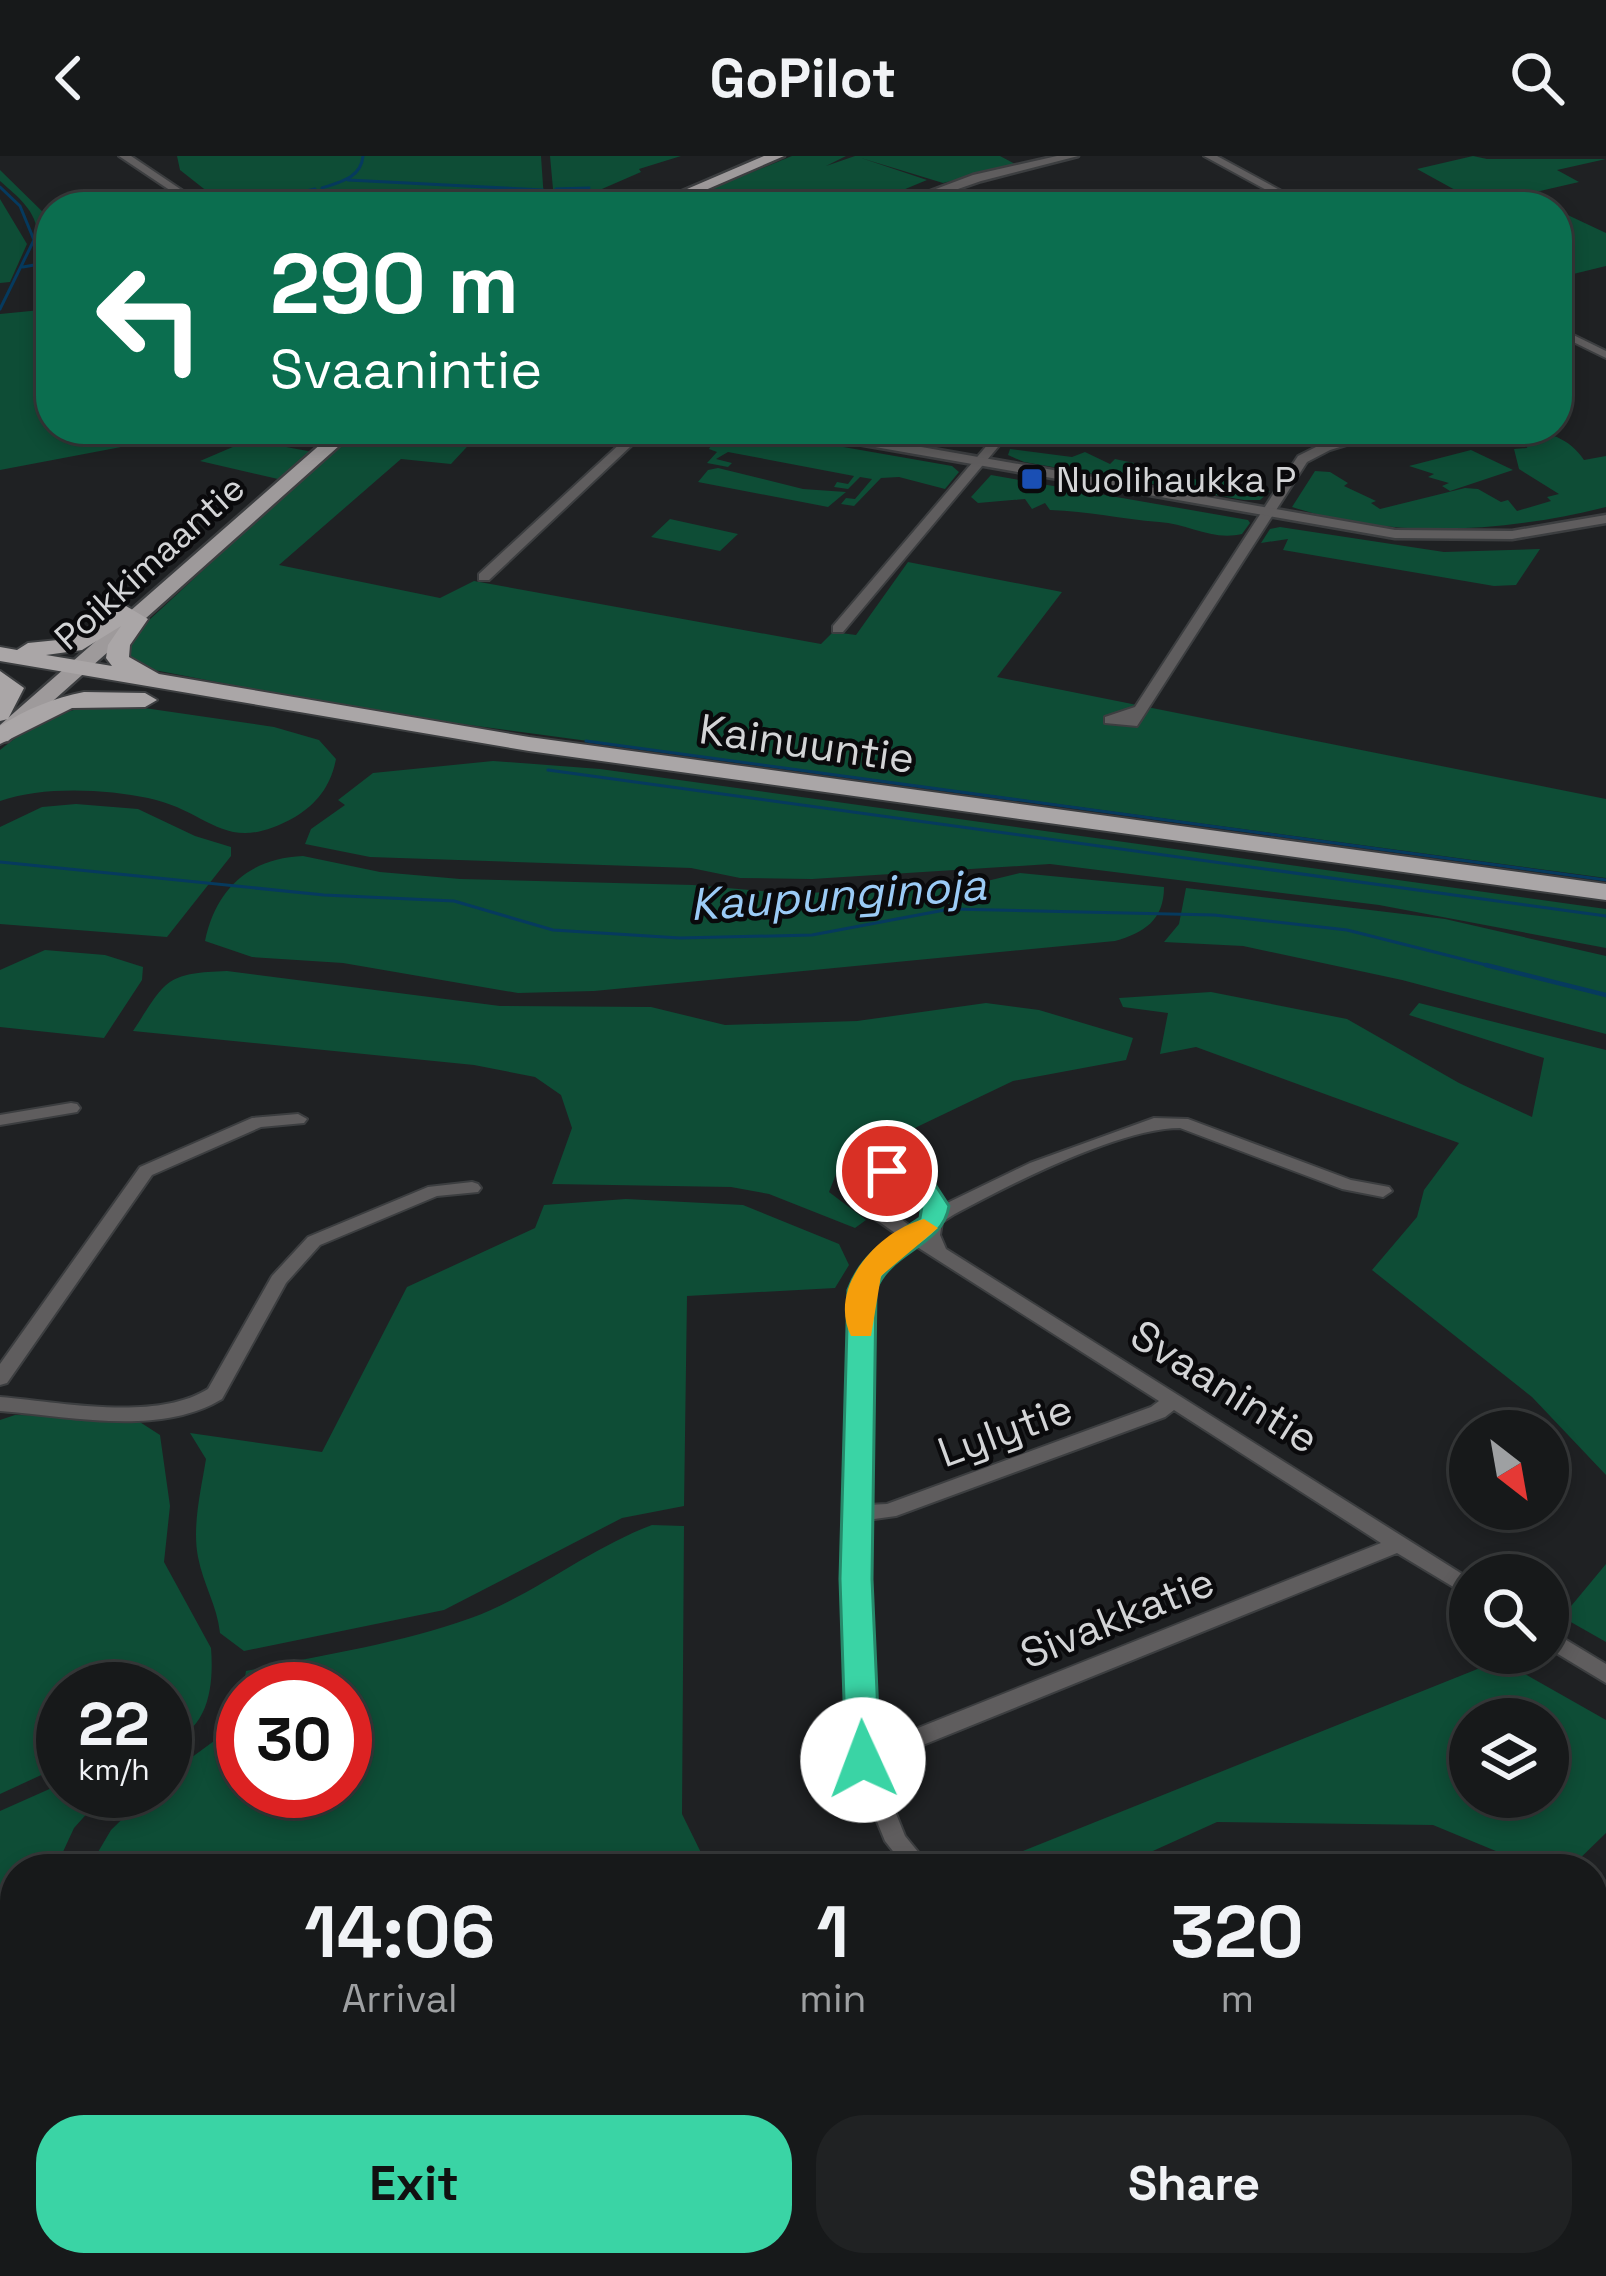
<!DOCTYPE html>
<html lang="en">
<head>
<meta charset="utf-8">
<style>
	:root { --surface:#17191a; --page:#202223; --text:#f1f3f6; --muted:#9ea0a2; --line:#363839; --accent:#3ad4a5 }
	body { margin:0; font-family:"Space Grotesk",sans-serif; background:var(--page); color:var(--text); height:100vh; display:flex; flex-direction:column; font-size:45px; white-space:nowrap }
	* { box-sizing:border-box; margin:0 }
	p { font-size:39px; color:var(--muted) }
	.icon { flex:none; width:66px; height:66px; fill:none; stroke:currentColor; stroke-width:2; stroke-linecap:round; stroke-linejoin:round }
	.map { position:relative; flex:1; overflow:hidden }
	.sheet { position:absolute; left:0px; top:1698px; width:1608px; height:423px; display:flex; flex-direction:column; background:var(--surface); border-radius:48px 48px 0 0; box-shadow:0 6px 18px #0003,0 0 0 3px var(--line) }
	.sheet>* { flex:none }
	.top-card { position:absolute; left:36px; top:36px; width:1536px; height:252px; border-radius:48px; box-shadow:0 6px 18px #0003,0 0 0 3px var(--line); background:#0b6e4f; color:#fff; overflow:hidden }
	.needle { width:78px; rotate:149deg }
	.fabs { position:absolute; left:1449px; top:1254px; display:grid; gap:24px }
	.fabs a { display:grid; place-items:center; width:120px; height:120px; border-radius:50%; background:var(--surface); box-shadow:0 6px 18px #0003,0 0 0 3px var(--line); font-size:60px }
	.speed { position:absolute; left:36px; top:1506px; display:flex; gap:24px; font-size:60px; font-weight:700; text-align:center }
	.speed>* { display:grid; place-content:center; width:156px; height:156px; border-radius:50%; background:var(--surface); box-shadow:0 6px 18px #0003,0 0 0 3px var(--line); line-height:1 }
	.speed small { font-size:30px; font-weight:400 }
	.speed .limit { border:18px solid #d22; background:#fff; color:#111 }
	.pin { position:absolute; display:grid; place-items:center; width:102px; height:102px; color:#fff; margin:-51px; border:6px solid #fff; border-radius:50%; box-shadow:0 3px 12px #0007 }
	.me { position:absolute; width:132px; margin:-66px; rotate:358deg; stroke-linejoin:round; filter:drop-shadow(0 0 9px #0008) }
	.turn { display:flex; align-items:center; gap:42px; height:252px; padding:0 36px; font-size:54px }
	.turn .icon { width:156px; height:156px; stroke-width:2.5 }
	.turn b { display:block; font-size:84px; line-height:102px }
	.eta { display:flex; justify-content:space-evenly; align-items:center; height:204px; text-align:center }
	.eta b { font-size:72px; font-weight:600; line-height:84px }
	.cta { display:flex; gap:24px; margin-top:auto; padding:24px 36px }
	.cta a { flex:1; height:138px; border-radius:48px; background:var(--accent); color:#111; font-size:48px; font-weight:600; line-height:138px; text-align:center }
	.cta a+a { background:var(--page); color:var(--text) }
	header { display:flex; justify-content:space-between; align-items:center; height:156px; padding:0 36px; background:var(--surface); font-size:54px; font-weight:600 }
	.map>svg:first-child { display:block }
	.green { fill:#0e4d36; fill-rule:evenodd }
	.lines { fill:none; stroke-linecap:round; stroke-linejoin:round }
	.stream-far1 { stroke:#063a5e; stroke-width:3 }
	.stream { stroke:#063a5e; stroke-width:4.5 }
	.minor-casing { stroke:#3c3e40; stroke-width:4 }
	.tertiary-casing { stroke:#3c3e40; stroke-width:5 }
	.primary-casing { stroke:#3c3e40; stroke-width:5 }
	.trunk-casing { stroke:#3c3e40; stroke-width:4 }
	.minor { fill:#5f5d5e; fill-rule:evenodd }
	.tertiary { fill:#5f5d5e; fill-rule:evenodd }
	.primary { fill:#9e9a9b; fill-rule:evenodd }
	.trunk { fill:#aaa6a7; fill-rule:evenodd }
	.route { fill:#3ad4a5; stroke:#268a6b; stroke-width:3 }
	.slow { fill:#f59e0b }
	.transit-dot { fill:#1a4fb4; stroke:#0a0a0c; stroke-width:4.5 }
	.labels { text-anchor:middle; stroke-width:9; stroke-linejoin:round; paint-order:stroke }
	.far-poi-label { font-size:36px; fill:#d3d4d6; stroke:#0a0a0c; text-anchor:start }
	.far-street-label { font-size:36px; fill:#d3d4d6; stroke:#0a0a0c }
	.street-label { font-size:42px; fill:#d3d4d6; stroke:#0a0a0c }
	.water-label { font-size:45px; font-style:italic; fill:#9bcbf6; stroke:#0a0a0c }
</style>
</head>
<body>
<header><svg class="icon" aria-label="back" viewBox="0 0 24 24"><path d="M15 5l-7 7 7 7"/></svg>GoPilot<svg class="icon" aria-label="search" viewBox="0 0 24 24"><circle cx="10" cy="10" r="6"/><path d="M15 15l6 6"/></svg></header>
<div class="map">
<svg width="1606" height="2120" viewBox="0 0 1606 2120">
	<rect width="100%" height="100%" fill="#1f2123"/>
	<path class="green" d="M177,0H541L544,44L575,51H227L180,14Z
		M550,0H681L639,13L641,16L595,36L582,47L553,33Z
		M792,0H846L826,10L855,0H1000L1017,9L943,27L861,2L927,24L862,51H666Z
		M1473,0L1487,3H1606L1557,14L1579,26L1527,38L1551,51H1486L1417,13Z
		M0,14L51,64V131L34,123L44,93L37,84C40,57 18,41 0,25Z
		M0,43L27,88L10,126L0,127Z
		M1557,54L1606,77V110L1557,122Z
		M51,153V273H216L0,314V158Z
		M362,273H457L477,280L451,308L401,303L279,409L440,442L474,425L821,488L833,476L856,479L908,406L1062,436L997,521L1606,643V722L373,556L133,510L124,493L131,480C209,412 279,336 362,273Z
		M661,273H740L952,310L959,316L945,333L899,321L881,322L854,350L841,348L846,342L855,343L872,323L860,321L848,333L834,331L837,326L848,328L854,320L728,296L716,303L732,307L728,311L707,307L717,296L709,293L713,286L663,278L648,285Z
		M1492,273C1526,273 1563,272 1584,304L1606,300V351C1506,376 1392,384 1292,351L1315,315L1330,316L1348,327L1344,330L1376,345L1371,347L1380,353L1465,332L1478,333L1501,346L1508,344L1517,355L1551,345L1547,341L1559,338L1519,313L1514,293L1527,292L1528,287Z
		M249,284L313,296L278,323L200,305Z
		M1010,293L1072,301L1085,296L1110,308L1115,303L1134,307L1132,312L1210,326L1215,322L1270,335L1260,344H1244L1024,306L1008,299Z
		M1471,294L1513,314L1450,335L1442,330L1449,327L1428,321L1434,318L1409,310Z
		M718,312L803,333L846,336L828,351L698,326L708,314Z
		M991,319L1248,364L1250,367L1242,378C1212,385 1189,368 1159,366C1121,363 1088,355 1050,354L1045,347L1032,353L1025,343L978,347L971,341Z
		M670,363L738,378L720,395L651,381Z
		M1280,371L1444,396L1540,393L1516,429L1494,430L1283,394L1288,383L1261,387L1270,373Z
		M110,547L274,571L319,584L336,603C331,629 318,647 295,661C224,701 211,655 148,642C105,633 42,630 0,645V594C34,566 66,552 110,547Z
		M493,605L600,613L1606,753V792L1379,749L1050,708L812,723L740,722L691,712L370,701L305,688L311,673L345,649L338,644L373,617Z
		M76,648L138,653L195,680L231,691V700L167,781L0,768V671L42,651Z
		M303,700L380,716L460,723L693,729L795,738L987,725L1020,717L1164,731C1164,764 1144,777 1115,785L594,835L518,837L343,807L252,801L205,785C216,732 250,702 303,700Z
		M1186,732L1445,763L1606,800V878L1402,824L1243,790L1164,786L1179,768Z
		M45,794L105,799L143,811L142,824L104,882L0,871V814Z
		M227,815L500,850L651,851L725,869L857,865L986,847L1039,854L1133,882L1126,904L1013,925L873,992L836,1018L829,1036L866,1064L855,1072L769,1038L731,1031L552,1028L572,972L561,939L535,921L474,909L133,875C166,825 164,817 227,815Z
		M1211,836L1347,863L1459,927L1532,961L1544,902L1409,859L1419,847L1606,894V1319L1532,1241L1372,1114L1417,1061L1424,1034L1459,987L1196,891L1160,898L1168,857L1123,851L1119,842Z
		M626,1043L743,1049L839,1088L849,1109L835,1132L687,1140L684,1350L622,1362L444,1454L244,1495L220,1477C217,1449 203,1428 198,1401C192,1370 201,1334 206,1303L190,1277L322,1296L407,1131L535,1072L544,1049Z
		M15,1259L132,1261L160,1279L170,1350L164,1406L211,1492C214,1530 209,1576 165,1587V1533H63V1609L0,1638V1264Z
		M652,1369L684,1370L682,1658L709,1713H88L111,1674L151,1635H165V1621L233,1571L243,1534V1635H345V1533H243L246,1515C321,1499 399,1488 471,1462C536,1438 588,1393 652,1369Z
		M1606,1408V1486L1562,1461Z
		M1500,1504L1606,1564V1677L1571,1711L1539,1713L1433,1669L1217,1666L1113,1713H978ZM1548,1563V1641H1470V1563Z
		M63,1627V1635H107L74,1672L55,1713H15V1785L0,1793V1655Z
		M370,2106H546L544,2120H371Z
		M1058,2106H1428L1415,2120H1036Z"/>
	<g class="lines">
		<path class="stream-far1" d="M348,24L543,34
			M0,31L20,50L34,84L0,153
			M322,32C340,26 361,22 363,0
			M556,33L589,32
			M306,37L319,47L363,51
			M232,51L315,33
			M23,111L51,106
			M586,585L1606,724
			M548,614L1606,760
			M0,706L324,739L454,745L553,774L680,782L812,779L950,753L1214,759L1347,774L1498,812"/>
		<path class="stream" d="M1486,809L1606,839"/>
		<g class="minor-casing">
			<path id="minor" d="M119,0H131L207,51H195Z
				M1204,0H1217L1311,51H1298Z
				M1557,171L1606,195V202L1557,178Z
				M636,273H649L489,424H479V418Z
				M1001,273H1013L843,476H833V470Z
				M1379,273H1399L1330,294L1307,306L1137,570L1105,567V561L1135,551L1298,300L1322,288Z
				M71,947L77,948L80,952L77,956L0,969V959Z
				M298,958L307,963L304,967L261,971L152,1019L7,1227L0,1229V1208L140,1011L252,962Z
				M1154,962L1188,963L1351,1024L1389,1031L1392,1035L1383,1041L1342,1033L1180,972C1119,972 1009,1029 953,1059L942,1066L940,1079L946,1093L1470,1423V1441L1397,1397L876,1608L905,1680L932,1713H907L885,1685L852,1604L846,1423L853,1134L873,1102L898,1079L868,1058L848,1032L858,1017C894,1007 925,1014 943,1049L1030,1007ZM886,1022C905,1024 917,1033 926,1050L925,1061L910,1070L870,1039L866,1032L870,1025ZM911,1087L1159,1245L1151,1251L887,1348L868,1349L871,1134L886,1110ZM1174,1254L1381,1387L873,1590L866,1423L867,1364L896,1360L1165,1261Z
				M472,1026L478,1028L481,1032L478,1036L437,1040L320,1089L286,1127L222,1243C159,1281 70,1260 0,1255V1241C61,1246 155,1266 208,1233L272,1120L308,1081L428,1031Z
				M1548,1473L1606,1508V1527L1548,1492Z
				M7,1841L15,1844V1888L6,1885L0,1868V1843Z
				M1593,1877L1606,1883V1906L1593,1900Z
				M1606,1933V1961L1593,1969V1941Z
				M68,2106H94L98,2120H72Z
				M611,2106H645L641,2114L632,2118L615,2114Z
				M1437,2106H1467L1458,2120H1428Z"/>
		</g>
		<g class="tertiary-casing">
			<path id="tertiary" d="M1057,0H1078L981,25L906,51H888L973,19Z
				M788,273H819L1395,374L1512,375L1606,359V367L1512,383L1395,382L795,277Z"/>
		</g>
		<g class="primary-casing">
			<path id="primary" d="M764,0H784L666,51H645Z
				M338,273H358L8,585L0,586V569Z"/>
		</g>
		<g class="trunk-casing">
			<path id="trunk" d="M126,450L148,463L130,489L129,501L159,518L529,581L1606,728V744L529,595L0,505V491L17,494L28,487L68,483ZM121,470L108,489L106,502L112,510L46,499L82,494Z
				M0,515L24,532L8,563L0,565Z
				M84,536L145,537L157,544L145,551L72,552L0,588V570C27,553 53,542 84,536Z"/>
		</g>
		<use href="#minor" class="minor"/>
		<use href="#tertiary" class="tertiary"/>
		<use href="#primary" class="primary"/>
		<use href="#trunk" class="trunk"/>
	</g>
	<path class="route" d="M887,1007L932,1024L949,1050C943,1090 890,1095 876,1134L872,1423L880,1604L875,1614L863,1618L851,1614L846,1604L840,1423L848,1134C861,1098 889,1083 920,1062L922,1050C909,1031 887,1032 874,1015L878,1009Z"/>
	<path class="slow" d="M924,1063L938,1072L881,1120L871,1180H851C827,1131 878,1075 924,1063Z"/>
	<rect class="transit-dot" x="1020" y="311" width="24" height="24" rx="6"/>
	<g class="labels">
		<g class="far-poi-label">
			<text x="1056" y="336">Nuolihaukka P</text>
		</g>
		<g class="far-street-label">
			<text transform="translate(149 406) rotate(-42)" y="13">Poikkimaantie</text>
		</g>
		<g class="street-label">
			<text transform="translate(807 587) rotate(8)" y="15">Kainuuntie</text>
			<text transform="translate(1225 1230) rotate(32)" y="15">Svaanintie</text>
			<text transform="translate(1005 1274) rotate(-20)" y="15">Lylytie</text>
			<text transform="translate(1117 1461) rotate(-22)" y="15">Sivakkatie</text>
		</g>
		<g class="water-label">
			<text transform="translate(838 738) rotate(-4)" y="16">Kaupunginoja</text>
		</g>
	</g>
</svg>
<div class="fabs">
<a><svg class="needle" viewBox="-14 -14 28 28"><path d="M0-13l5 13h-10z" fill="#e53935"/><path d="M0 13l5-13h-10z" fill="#9ea0a2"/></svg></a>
<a><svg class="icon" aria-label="search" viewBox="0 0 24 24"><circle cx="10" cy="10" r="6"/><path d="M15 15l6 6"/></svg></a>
<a><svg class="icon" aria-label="layers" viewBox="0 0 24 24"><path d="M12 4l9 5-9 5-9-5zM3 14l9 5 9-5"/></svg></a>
</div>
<div class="speed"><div>22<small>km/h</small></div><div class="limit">30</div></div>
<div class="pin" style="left:887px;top:1015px;background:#d93025"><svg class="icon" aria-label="arrive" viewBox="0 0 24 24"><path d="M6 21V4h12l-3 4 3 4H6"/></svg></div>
<svg class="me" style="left:863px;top:1604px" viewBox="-20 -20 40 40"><circle r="19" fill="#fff"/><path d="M0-13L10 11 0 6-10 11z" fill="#3ad4a5"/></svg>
<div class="top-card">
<div class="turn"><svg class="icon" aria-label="left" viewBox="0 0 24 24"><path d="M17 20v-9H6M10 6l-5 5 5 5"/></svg><div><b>290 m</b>Svaanintie</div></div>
</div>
<section class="sheet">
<div class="eta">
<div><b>14:06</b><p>Arrival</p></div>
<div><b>1</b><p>min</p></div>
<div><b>320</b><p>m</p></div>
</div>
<div class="cta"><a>Exit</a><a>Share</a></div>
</section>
</div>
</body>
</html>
